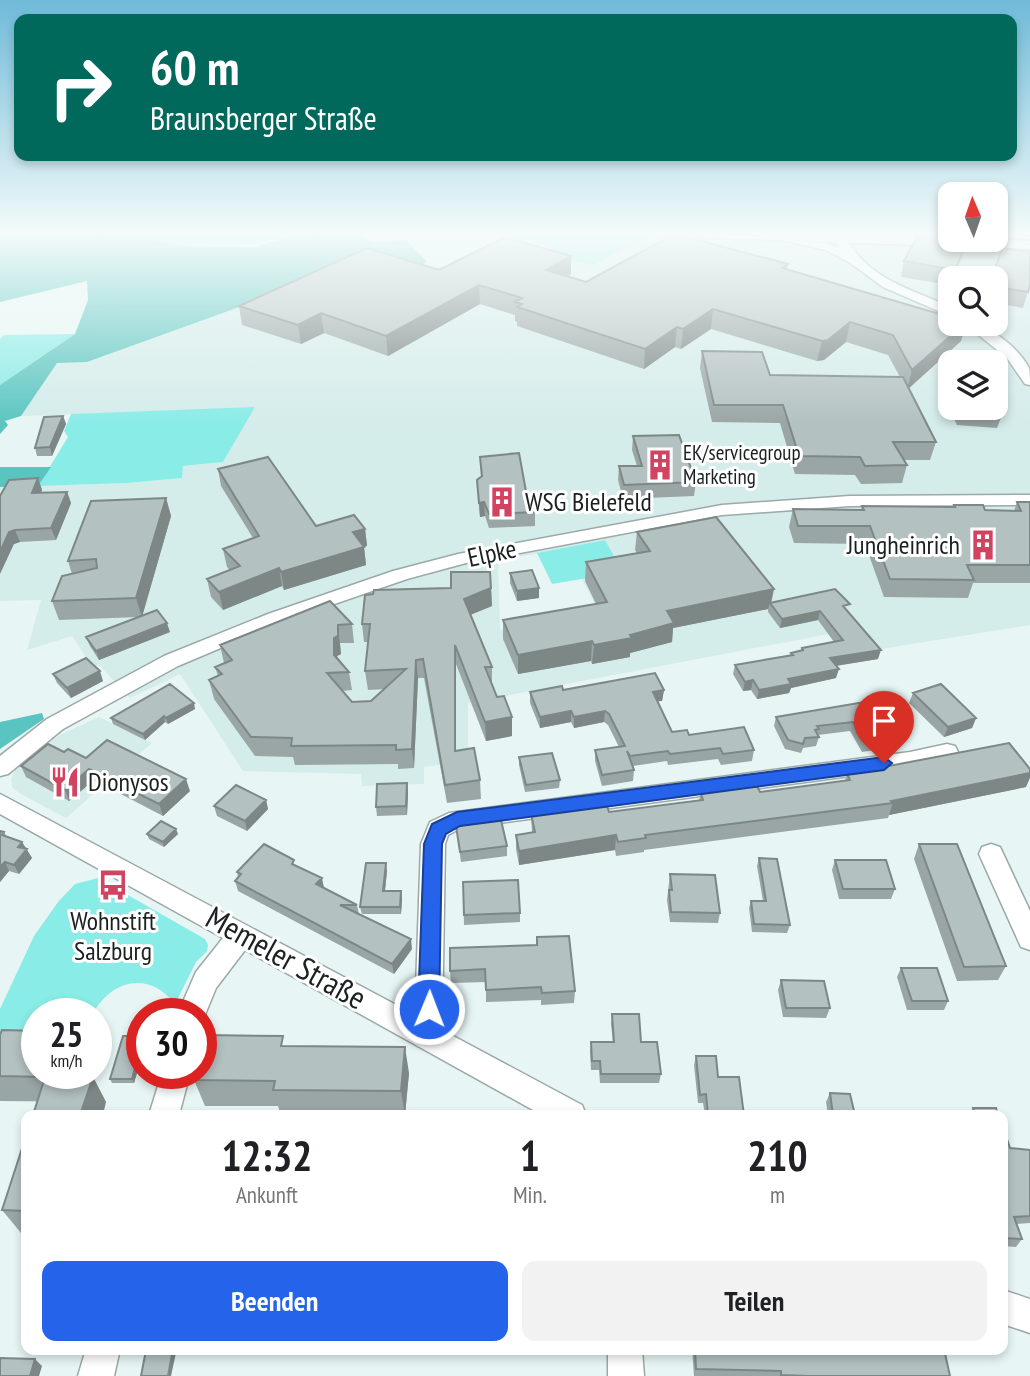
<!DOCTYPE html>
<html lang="de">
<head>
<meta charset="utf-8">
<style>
	:root { --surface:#fff; --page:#f2f2f2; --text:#202124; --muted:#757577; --accent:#2563eb }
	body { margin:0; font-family:"PT Sans Narrow",sans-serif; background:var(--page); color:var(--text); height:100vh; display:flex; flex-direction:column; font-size:26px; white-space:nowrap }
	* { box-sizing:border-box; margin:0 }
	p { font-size:23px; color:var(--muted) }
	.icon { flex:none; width:38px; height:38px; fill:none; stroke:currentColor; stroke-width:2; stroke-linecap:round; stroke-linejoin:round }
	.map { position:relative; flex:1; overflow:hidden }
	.side { position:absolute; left:21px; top:1110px; width:987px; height:245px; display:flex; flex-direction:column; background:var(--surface); border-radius:14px; box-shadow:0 4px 10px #0003 }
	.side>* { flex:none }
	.guide { position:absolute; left:14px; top:14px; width:1003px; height:147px; border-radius:14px; box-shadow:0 4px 10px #0003; background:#00695c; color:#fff; overflow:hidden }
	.needle { width:46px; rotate:358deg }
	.buttons { position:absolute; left:938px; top:182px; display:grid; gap:14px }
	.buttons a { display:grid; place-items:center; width:70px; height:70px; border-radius:14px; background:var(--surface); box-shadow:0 4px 10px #0003; font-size:35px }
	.speed { position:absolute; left:21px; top:998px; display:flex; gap:14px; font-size:35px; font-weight:700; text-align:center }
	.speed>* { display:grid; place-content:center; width:91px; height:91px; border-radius:50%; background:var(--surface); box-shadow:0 4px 10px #0003; line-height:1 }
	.speed small { font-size:18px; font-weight:400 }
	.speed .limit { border:10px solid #d22; background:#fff; color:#111 }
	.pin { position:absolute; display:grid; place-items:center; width:60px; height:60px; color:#fff; margin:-72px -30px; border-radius:50% 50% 50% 0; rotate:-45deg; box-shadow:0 0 7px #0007 }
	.pin .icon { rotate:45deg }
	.me { position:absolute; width:77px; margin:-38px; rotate:1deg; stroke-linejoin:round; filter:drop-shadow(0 0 5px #0008) }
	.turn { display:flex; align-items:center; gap:24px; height:147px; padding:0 21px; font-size:32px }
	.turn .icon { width:91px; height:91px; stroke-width:2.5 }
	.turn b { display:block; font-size:49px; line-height:60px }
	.eta { display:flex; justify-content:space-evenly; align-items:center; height:119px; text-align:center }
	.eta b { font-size:42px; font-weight:700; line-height:49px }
	.button { display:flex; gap:14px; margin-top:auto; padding:14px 21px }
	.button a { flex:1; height:80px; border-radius:14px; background:var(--accent); color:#fff; font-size:28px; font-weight:700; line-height:80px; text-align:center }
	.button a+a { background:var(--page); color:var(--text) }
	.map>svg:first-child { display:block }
	.built { fill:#d4ecea; fill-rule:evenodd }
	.green { fill:#8aece7 }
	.forest { fill:#5ac5c0 }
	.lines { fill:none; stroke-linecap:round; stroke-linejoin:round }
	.stream-far1 { stroke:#5ac4c0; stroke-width:3.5 }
	.stream { stroke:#5ac4c0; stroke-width:4.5 }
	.minor-casing { stroke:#9ba9a8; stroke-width:3 }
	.tertiary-casing { stroke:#9ba9a8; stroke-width:4 }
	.minor { fill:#fff; fill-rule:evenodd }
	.tertiary { fill:#fff; fill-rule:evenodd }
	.wall { fill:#9aa6a5 }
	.shaded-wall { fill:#7d8786 }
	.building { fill:#b3c1c0; stroke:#7d8786; stroke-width:2 }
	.route { fill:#2563eb; stroke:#184099; stroke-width:2 }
	.labels { text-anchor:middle; stroke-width:6; stroke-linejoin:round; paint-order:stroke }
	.far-poi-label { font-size:21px; fill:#1b2020; stroke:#fff; text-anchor:start }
	.poi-label { font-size:26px; fill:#1b2020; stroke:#fff; text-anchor:start }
	.street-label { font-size:26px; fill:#1b2020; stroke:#fff }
	.near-street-label { font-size:32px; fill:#1b2020; stroke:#fff }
</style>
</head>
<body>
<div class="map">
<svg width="1030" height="1376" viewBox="0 0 1030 1376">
	<rect width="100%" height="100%" fill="#e7f6f5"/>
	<path class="built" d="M652,233L790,241L1030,250V625L881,649L860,628L468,703V761L424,767V784L362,786L361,774L243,771L180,674L130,698L101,667L89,662L72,636L27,650L41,600L0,601V487L127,483L182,478L183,466L223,462L254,408L21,416L57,363L87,362L372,259L421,265L427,262L463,273L542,256L594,265ZM950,278H996V324H950ZM950,362H996V408H950ZM605,540L622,571L582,579L599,613L500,630L498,561Z
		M99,717L152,743L66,818L19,793L12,787L11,779L15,770L24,762L58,736Z"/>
	<path class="green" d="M124,233H290L291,234L252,245H175Z
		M512,233H652L594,265L542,256L553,247L509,236Z
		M75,334L0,385V339L4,335Z
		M255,407L223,462L183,466L182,478L127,483L38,486L68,437L64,431L71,414Z
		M605,540L623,572L552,584L537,553Z
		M98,878L205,939L208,945L207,951L196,962L175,1004C149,971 113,979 93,1013H37V1039H0V1009L34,936L58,902L75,884Z"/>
	<path class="forest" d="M0,233H124L175,245L193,246L255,247L302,233L353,234L374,242L406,240L427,262L421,265L375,258L87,362L57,363L21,416L5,421L8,425L0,434V385L75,334L88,300L87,281L0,302Z
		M0,467H51L38,486L0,487Z
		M42,713L44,719L0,749V722Z"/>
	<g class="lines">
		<path class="stream-far1" d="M99,234V237L105,240L153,257L148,262L132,266L155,267L161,280L170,281
			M0,269L29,263L19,257L29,251L79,244L83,243L86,236L102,233
			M31,373C47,355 79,359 85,330L127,291H150L200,270L245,262L248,259L247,252L301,249L310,240L332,233"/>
		<path class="stream" d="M0,390L21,383L32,371"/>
		<g class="minor-casing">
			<path id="minor" d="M776,233L839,247L834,238L844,236C871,281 905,286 950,307V316L883,287L849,262L826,250L772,238L770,236Z
				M965,324C988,323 1018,347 1029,368C1030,373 1030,380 1030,385L1025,384L1007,358Z
				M1030,495V505L850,506L722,515L466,563L407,579L282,622L178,666L63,729L8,774L0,776V756L47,719L164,656L268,614L393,571L458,554L722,505L850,496Z
				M947,744L955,746L958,752L955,758L910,768L461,828L448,835L445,844L442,1030L582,1105L586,1115H542L245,950L216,988L202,1022L201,1013H178L196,972L223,938L0,814V794L415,1015L421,844L430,822L449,813L910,752Z
				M991,844L1000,847L1030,911V950L1021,947L979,854L982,847Z
				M162,1073H190L179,1115H149Z
				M1003,1290L1030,1299V1333L1003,1324Z
				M86,1349H120L114,1376H78Z
				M608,1349H642L644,1376H608Z"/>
		</g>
		<g class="tertiary-casing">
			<path id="tertiary" d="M694,233H808L1030,241V249L701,237Z"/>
		</g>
		<use href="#minor" class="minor"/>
		<use href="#tertiary" class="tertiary"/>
	</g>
	<path class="wall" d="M967,240L963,255L953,278H950V285L901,277L904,261Z
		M571,256V274L567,276L586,282L788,264L787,270L950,324H966L961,341L909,388L936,442L930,460H904L907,465L902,483L861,484L855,475L795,474L780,423L712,422L700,368L702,351L770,375L900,377L888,355L846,342L824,360L817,361L711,329L681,349L675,347L644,369L517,326V322L515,321V315L480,304L388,356L324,333L301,344L242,325L239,306L439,270Z
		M996,278L1030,284L1023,308L996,303Z
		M944,376L950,377V408H996L1002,415L997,428L957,425L940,389Z
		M63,416L66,424L52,456H37L35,448Z
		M633,436L696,482L694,496L623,499L618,480L619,466H637L632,450Z
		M480,457L527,497L535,512V526L489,528L485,516L480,517L477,480L481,477Z
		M218,469L316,526L365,529L367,546L364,547L366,565L284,590L282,586L223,610L211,597L207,579L230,570L227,567L223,549L253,538L221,486Z
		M38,478L42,490L41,492H67L71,503L56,540L20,542L14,544L0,496Z
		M166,498L171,516L142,616L170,632L99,660L90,646L86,637L139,617L59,620L52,601L72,574L68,561Z
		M1017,502H1030V583H973L968,598L884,597L865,544L794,543L789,527L793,509L861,510L862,506L953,507L954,505L985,510L1014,511Z
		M637,532L771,603L848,611L878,659L836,666V678L791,688L789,693L757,699L751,690L743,691L733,674L735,665L790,655L791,653L801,650L802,648L834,642L818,620L780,628L768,612V609L673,628L672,642L630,653V657L592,664L591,661L518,674L503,639V620L596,604L585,581L586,562L637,553L635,550Z
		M510,573L539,588V598L517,601L510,583Z
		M491,588L492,606L470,615L492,667V685L512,736L486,741L456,664V750L480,780L481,799L447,803L424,678H418L414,768L398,769V764L295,765L293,757L255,756L214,699L209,680L218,676L215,667L224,663L220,645L330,601L352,624L354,643H340L341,654L337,656L349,672L352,690L342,691L352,702L371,701L385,689L368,690L365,671L368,642H364L362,624Z
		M53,674L103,681L71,698L57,683Z
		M563,690H664L662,701H657L672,732L689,735L754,750L752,761L721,765L718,759L668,765L667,761L633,766L634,770L633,781L602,786L595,761V750L619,747L608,725L604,722L574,728L571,722L540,728L530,703V692Z
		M913,693L976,718L972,728L944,737L909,703Z
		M876,700L899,738L895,747L862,752L850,731L818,735L819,737L816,746L803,748L801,753L785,749L774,726L776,717Z
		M195,709L168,724L165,722L145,740L113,724L111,718Z
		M64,752L86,758L190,791L163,816L94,780L69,801L26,777L21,766Z
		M519,757L560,780L559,788L525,792L519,765Z
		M847,774L1026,787L889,815L888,818L644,850V852L616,856L615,850L519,865L516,849V835L532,833L531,814L609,812L699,800L701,794L760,792L845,781Z
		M407,783L408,793L407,815L377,816L376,807Z
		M266,800L268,809L247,831L217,816L214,806Z
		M456,826L507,846V856L461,862Z
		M4,832L7,837L22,842L32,858L19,874L9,871L0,882Z
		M147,834H178L164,847L149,839Z
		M919,844L1006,966L998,980L957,981L914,859Z
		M759,858L790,925L787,933L752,932L749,908L751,901H763L757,866Z
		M835,860L895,889L891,899H839L832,870Z
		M295,865L324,887L357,905L359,914L412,949L394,974L238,891L235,881L238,877L237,872Z
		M387,871L385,891H401L402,899L401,914H362L360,907Z
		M670,874L720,913L718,923L670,922L667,900Z
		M463,882L520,913V922L464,925Z
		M537,937L575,991L574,1003L541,1005V1000L486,1002V982L451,983L450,971L537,945Z
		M901,968L948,1001L944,1010H907L897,977Z
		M781,980L830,1008L826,1018L783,1017L778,990Z
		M612,1014L641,1042L661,1074L659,1083H600L599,1070H591L590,1051L591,1042H613L611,1024Z
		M0,1035L78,1073L77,1076L93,1077L106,1102L0,1101Z
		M142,1036V1056L134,1083H112L110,1079Z
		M285,1046L409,1073L405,1115H281L278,1106H205L194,1080Z
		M696,1056L718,1077L744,1115H705L703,1103H698L694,1065Z
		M830,1093L855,1115H828L826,1102Z
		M973,1108L998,1115H969Z
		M1003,1127L1010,1148L1030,1150V1223L1016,1224L1022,1239L1016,1247L1003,1246Z
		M26,1136V1234L21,1233L2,1210Z
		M692,1349H944L950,1376H694Z"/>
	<path class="shaded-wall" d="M967,240L963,255L952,278L955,270Z
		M571,256V274L545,289L546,270Z
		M479,285L480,304L388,356L386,336Z
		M713,309L711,329L681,349L683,329Z
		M321,313L324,333L301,344L298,325Z
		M850,322L846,342L824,360L817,361L822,341Z
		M964,324H966L961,341L907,390L912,370Z
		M677,327L675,347L644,369L645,349Z
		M63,416L66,424L52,456L50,447Z
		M38,478L42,490L36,504L32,493Z
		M67,492L71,503L56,540L51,528Z
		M166,498L171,516L142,617L136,598Z
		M484,502L485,516L480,517L479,503Z
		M365,529L367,546L355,550L353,532Z
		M15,530L20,542L14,544L0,574V552L9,532Z
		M364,547L366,565L284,590L281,572Z
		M279,568L282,586L223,610L219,592Z
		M491,588L492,606L465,617L464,599Z
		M539,588V598L517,601V591Z
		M774,589L771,604L770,603L768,609L673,628L672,642L630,653V657L592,664L594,645L630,635L667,611Z
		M820,611L818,620L780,628L782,619Z
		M167,623L170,632L99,660L96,651Z
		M338,625L341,654L337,656V673L334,655V638Z
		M592,641L591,661L518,674V655Z
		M455,645L456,664V769L455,751Z
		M881,650L878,659L828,667L830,658Z
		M416,660L418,678L414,768L412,749Z
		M839,669L836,678L791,688L789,693L757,699L759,690L788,679Z
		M100,671L103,681L71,698L67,688Z
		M753,680L751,690L743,691L745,682Z
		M664,690L662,701L651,702L653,692Z
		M194,703L195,709L168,724L166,718Z
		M571,711V722L540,728V717Z
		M605,711L604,722L574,728V717Z
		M164,716L165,722L145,740L143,734Z
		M512,717V736L486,741L485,722Z
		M976,718L972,728L944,737L948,727Z
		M89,769L94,780L69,801L65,790Z
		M1030,773V778L1026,787L889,815L893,803L891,801Z
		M186,779L190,791L163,816L159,804Z
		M407,783L408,793L407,815L406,806Z
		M266,800L268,809L247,831L245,821Z
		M176,829L178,834L164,847L163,842Z
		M616,835L615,850L519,865V851Z
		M22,842L32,858L19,874L14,865L18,847Z
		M5,862L9,871L0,882V867Z
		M386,863L387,871L384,899L383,891Z
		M322,878L324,888L316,884Z
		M401,891L402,899L401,914L400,907Z
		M411,939L412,949L394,974L392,964Z
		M142,1043V1056L134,1083L132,1079Z
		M405,1047L409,1073L405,1115L401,1091Z
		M55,1073H78L69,1101L54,1075Z
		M93,1077L106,1102L103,1115H80Z
		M173,1349L176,1353L171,1376H168Z
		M35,1359L42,1366L39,1376H30Z"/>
	<path class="building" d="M919,233L950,237V240H967L955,270L904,261Z
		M674,234L788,264L782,268L950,317V324H964L912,370L893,335L850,322L828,340L822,341L713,309L683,329L677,327L645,349L517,307L522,304L515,302L522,298L479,285L386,336L321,313L298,325L239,306L367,248L439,270L505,237L571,256L546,270L586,282Z
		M1002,248L1030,252V284L1028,292L996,287V278H992Z
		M702,351L762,352L770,375L903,377L936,442H893L907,465L865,466L860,457L799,456L783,405H714Z
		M944,376L950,377V390Z
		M996,405L1002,415L961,412L959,408H996Z
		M63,416L50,447L35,448L44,417Z
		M679,435L696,482L624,485L619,466H642L633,436Z
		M519,453L527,497H532L535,512L489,514L484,502L479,503L477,480L482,476L480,457Z
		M268,457L316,526L354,515L365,529L353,532L364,547L281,572L279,568L219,592L207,579L240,566L223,549L259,536L218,469Z
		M38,478L32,493L67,492L51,528L15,530L9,532L0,552V496L9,480Z
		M166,498L136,598L52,601L62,576L97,568L96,559L68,561L91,501Z
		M1017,502H1030V565H967L974,580L890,579L870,526H798L793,509L864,510L862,506L955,507L954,505H983L985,510L1021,511Z
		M716,517L774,589L667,611L674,623L630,635L632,638L594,645L592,641L518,655L503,620L607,602L586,562L650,551L637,532Z
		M532,570L539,588L517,591L510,573Z
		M451,572H490L491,588L464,599L492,667H485L497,697L504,696L512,717L485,722L455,645V751L474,748L480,780L445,785L423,659L416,660L412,749L396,750V745L291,746L292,738L251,737L209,680L222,674L215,667L232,660L220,645L330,601L352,624L338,625V636L334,638V655L349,672L327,673L352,702L371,701L406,669L365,671L370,624H362L365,595L373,594L374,590L451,588Z
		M835,589L850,604L843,606L881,650L830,658L839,669L788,679L791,684L759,690L753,680L745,682L735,665L793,655L791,653L803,650L802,648L843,640L820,611L782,619L770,603Z
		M157,610L167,623L96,651L86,637Z
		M86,658L100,671L67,688L53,674Z
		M655,673L664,690L653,692L672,732L687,730L689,735L744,727L754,750L723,754L720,748L670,754L668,751L630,756L627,751L634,770L602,775L595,750L625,746L609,714L605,711L574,717L571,711L540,717L530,692L562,686L563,690Z
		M170,684L194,703L166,718L164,716L143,734L111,718Z
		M941,684L976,718L948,727L913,693Z
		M876,700L899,738L865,742L853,722L817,726L819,729L815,730L819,737L805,738L803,744L788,740L776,717Z
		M107,740L186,779L159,804L89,769L65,790L21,766L48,744L64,752L68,749L86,758Z
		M1009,743L1030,769V773L891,801L893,803L645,835L646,838L618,842L616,835L519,851L516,835L535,832L531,814L607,806L609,812L703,800L701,794L726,790L757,786L760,792L850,780L847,774Z
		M552,753L560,780L526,785L519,757Z
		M407,783L406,806L376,807L377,784Z
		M236,785L266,800L245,821L214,806Z
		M501,820L507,846L460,852L456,826Z
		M161,821L176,829L163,842L147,834Z
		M0,831L4,832L2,835L22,842L18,847L27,849L14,865L5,862L0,867Z
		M264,844L294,860L292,864L322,878L316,884L357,905H340L411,939L392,964L235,881L241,874L237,872Z
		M919,844H957L1006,966L964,967Z
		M759,858L777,859L790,925L754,924L751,901H766Z
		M835,860H886L895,889H843Z
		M366,863H386L383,891H401L400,907H360Z
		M670,874L715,875L720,913L671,912L669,890H672Z
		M518,880L520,913L464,915L463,882Z
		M569,936L575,991L542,993L541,987L486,990L485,969L450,971V948L537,945V937Z
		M901,968H937L948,1001H912Z
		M781,980L824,981L830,1008H786Z
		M612,1014H639L641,1042H657L661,1074H601L600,1061H592L591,1042H614Z
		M2,1030L37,1031V1073H55L54,1075L93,1077L80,1115H33L45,1077L0,1076V1035Z
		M205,1035L283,1036L281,1046L405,1047L401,1091L273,1090L275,1081L194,1080L196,1073H201V1052Z
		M123,1036H142V1043L132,1079H110Z
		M696,1056H716L718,1077H739L744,1115H708L706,1094L700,1095Z
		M830,1093L850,1094L855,1115H833Z
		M973,1108H996L998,1115H975Z
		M906,1111H930L931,1115H907Z
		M1003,1127L1010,1148L1030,1150V1216L1014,1217L1022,1239L1003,1238Z
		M26,1136V1211L2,1210Z
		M173,1349L168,1376H141L146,1350Z
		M695,1349H944L950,1376H808L781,1375V1371L696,1369Z
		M0,1358L35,1359L30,1376H0Z"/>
	<linearGradient id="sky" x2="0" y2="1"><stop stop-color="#6fbad8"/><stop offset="0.55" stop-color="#f4fbfa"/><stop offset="1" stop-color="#f4fbfa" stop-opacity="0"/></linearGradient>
	<rect width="1030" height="425" fill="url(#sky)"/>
	<path class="route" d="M884,757L892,763L884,770L460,826L446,834L442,844L439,1009L436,1015L429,1018L421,1015L418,1009L424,844L432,824L457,812Z"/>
	<defs>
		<g id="building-bare" transform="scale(2.415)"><path d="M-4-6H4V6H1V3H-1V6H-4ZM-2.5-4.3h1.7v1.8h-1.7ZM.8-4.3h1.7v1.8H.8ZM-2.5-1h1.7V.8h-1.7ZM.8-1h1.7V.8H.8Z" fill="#d24362" stroke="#fff" stroke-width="2.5" paint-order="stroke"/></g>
		<g id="restaurant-bare" transform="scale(2.415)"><path d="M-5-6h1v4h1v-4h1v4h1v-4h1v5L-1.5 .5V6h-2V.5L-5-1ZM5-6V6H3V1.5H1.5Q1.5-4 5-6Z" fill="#d24362" stroke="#fff" stroke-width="2.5" paint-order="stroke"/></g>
		<g id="bus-bare" transform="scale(2.415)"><path d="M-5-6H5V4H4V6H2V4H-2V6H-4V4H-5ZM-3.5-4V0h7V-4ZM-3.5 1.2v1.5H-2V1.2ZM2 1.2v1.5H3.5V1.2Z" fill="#d24362" stroke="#fff" stroke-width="2.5" paint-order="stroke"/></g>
	</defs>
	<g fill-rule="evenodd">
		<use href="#building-bare" x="660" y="465"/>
		<use href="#building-bare" x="502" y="502"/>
		<use href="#building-bare" x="983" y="545"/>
		<use href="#restaurant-bare" x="65" y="782"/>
		<use href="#bus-bare" x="113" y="885"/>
	</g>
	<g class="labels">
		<g class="far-poi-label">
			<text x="683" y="460">EK/servicegroup<tspan x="683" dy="24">Marketing</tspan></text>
		</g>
		<g class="poi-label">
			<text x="525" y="511">WSG Bielefeld</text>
			<text x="960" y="554" text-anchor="end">Jungheinrich</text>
			<text x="88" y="791">Dionysos</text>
			<text x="113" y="930" text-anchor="middle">Wohnstift<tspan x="113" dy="30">Salzburg</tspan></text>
		</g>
		<g class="street-label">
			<text transform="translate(492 553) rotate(-12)" y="9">Elpke</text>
		</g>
		<g class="near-street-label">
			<text transform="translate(286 958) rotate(29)" y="11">Memeler Straße</text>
		</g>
	</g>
</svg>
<div class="buttons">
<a><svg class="needle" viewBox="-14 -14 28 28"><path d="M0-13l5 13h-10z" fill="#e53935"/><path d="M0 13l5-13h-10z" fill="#757577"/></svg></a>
<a><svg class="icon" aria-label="search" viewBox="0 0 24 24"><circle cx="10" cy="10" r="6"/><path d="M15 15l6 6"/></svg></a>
<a><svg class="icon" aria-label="layers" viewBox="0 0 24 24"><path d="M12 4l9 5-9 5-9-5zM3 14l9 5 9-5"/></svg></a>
</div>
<div class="speed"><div>25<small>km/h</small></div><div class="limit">30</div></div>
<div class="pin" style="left:884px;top:763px;background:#d93025"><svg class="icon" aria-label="arrive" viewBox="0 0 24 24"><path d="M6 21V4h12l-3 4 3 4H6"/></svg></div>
<svg class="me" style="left:429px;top:1009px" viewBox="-20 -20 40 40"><circle r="17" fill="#2563eb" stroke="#fff" stroke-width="3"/><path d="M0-11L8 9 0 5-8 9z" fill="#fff"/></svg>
<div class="guide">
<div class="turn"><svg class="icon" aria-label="right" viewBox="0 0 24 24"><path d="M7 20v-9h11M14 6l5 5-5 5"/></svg><div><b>60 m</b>Braunsberger Straße</div></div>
</div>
<section class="side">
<div class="eta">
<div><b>12:32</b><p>Ankunft</p></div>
<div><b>1</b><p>Min.</p></div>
<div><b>210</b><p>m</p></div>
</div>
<div class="button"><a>Beenden</a><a>Teilen</a></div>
</section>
</div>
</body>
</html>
